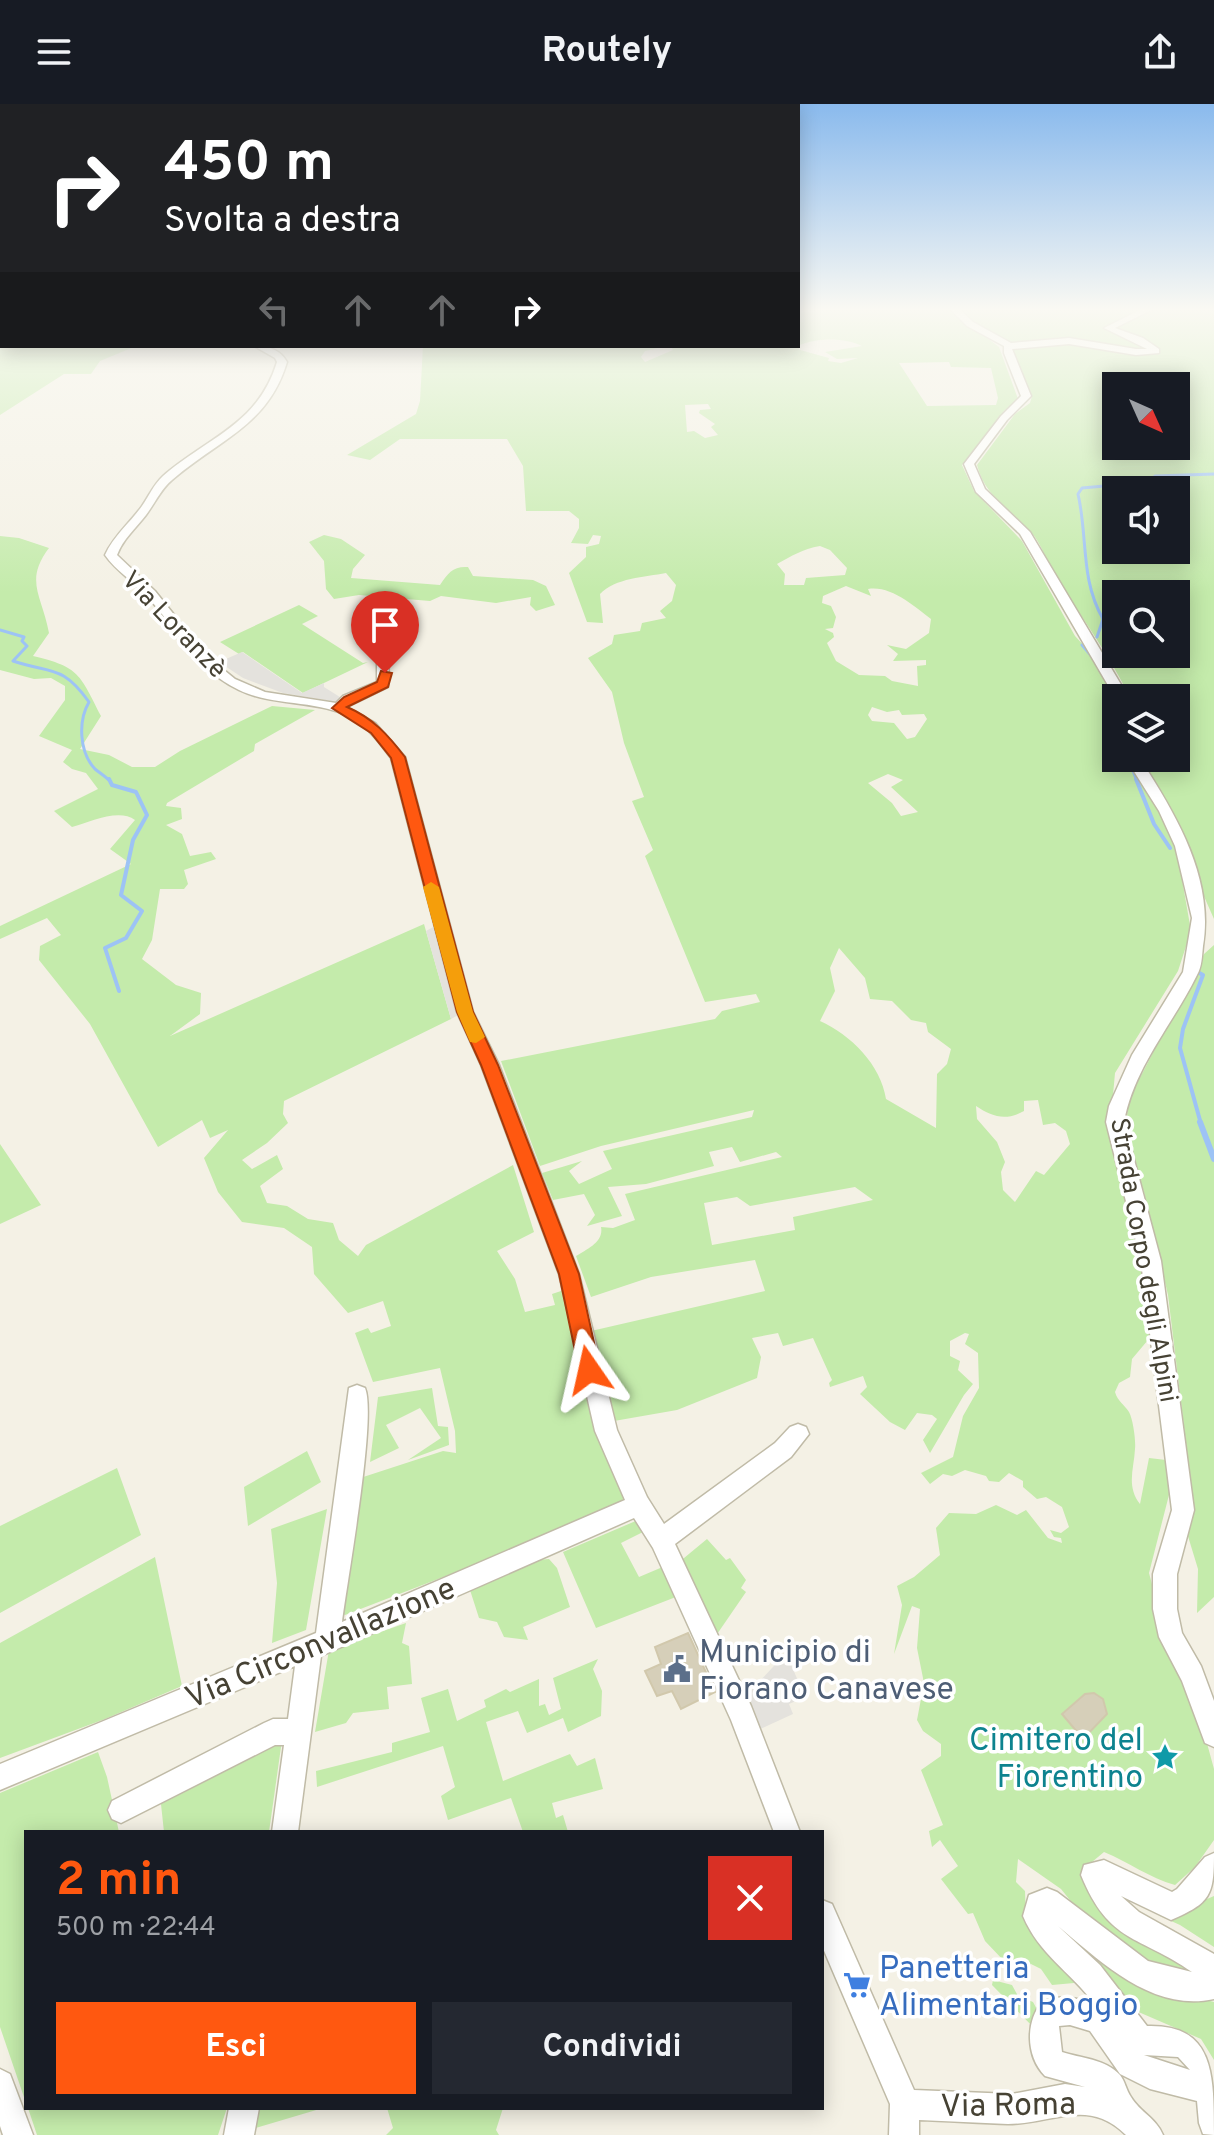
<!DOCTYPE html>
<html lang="it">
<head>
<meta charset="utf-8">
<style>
	:root { --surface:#171b24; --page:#242831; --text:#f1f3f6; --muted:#9ea1a6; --accent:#ff5810 }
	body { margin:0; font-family:Overpass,sans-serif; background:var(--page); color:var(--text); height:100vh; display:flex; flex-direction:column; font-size:30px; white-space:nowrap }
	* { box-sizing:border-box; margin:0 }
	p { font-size:26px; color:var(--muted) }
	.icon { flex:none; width:44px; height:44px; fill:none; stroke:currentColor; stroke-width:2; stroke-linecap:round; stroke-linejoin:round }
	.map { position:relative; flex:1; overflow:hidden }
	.sheet { position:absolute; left:24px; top:1726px; width:800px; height:280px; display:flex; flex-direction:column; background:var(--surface); border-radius:0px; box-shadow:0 4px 20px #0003 }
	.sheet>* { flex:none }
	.top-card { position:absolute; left:0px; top:0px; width:800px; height:244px; box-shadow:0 4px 20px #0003; background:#202124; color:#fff; overflow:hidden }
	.needle { width:52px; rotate:135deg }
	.controls { position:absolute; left:1102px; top:268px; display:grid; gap:16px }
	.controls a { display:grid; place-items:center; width:88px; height:88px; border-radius:0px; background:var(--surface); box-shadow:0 4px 20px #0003; font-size:40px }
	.pin { position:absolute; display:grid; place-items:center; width:68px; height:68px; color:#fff; margin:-82px -34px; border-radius:50% 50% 50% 0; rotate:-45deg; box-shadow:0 0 8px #0007 }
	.pin .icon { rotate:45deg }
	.me { position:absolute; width:88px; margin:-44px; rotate:349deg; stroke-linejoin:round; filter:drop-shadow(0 0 6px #0008) }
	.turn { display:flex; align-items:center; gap:28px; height:168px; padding:0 32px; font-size:36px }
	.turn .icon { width:104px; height:104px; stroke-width:2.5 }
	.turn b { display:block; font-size:56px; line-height:68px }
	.lanes { display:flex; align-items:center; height:76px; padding:0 32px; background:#0003; justify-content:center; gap:40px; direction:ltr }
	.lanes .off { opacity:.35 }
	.round { display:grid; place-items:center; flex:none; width:84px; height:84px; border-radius:0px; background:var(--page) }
	.summary { display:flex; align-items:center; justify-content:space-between; height:136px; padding:0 32px }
	h1 { font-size:48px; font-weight:700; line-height:60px; color:var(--accent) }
	.cta { display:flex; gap:16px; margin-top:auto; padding:16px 32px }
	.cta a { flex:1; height:92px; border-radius:0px; background:var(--accent); color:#fff; font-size:32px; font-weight:700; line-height:92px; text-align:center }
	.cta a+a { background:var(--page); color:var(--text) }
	header { display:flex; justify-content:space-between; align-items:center; height:104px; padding:0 32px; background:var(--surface); font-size:36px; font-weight:700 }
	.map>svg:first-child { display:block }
	.green { fill:#c4ebab; fill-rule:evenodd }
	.parking { fill:#e4e2dd }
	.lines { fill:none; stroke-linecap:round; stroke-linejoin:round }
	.stream-far2 { stroke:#9dc3f5; stroke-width:3 }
	.stream-far1 { stroke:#9dc3f5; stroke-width:4 }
	.stream { stroke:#9dc3f5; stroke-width:6 }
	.building { fill:#d6cfb9; stroke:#d1c8ac; stroke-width:2 }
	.minor-casing { stroke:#c0bba7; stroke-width:3 }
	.minor { fill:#fff; fill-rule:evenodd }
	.route { fill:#ff5810; stroke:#a6390a; stroke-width:2 }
	.slow { fill:#f59e0b }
	.labels { text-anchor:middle; stroke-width:7; stroke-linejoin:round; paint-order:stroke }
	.street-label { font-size:26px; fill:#464234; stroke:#fff }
	.near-street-label { font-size:32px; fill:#464234; stroke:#fff }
	.near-service-label { font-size:32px; fill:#4e5e75; stroke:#fff; text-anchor:start }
	.near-culture-label { font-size:32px; fill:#0d838f; stroke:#fff; text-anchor:end }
	.near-shop-label { font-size:32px; fill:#366cbe; stroke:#fff; text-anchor:start }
</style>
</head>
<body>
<header><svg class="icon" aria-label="menu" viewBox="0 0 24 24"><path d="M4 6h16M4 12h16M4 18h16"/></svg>Routely<svg class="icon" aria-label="share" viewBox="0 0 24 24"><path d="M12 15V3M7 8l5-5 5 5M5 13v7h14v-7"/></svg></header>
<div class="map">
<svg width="1214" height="2031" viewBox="0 0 1214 2031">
	<rect width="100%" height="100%" fill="#f4f1e5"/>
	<path class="green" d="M0,205L2,242L134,243L100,257L91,270H64L0,311Z
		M798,205H949L999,243L1018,295L1004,307L962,361L974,387L1022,437L1075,532L1102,561L1116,594V654H1133L1134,664L1175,735L1191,827L1178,867L1115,969L1110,1024L1142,1150L1153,1230L1132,1255L1130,1273L1119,1279L1115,1288C1118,1298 1124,1300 1129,1308C1133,1315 1136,1337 1135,1345C1134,1365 1126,1382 1140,1400L1149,1354L1166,1356L1170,1387L1149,1469L1172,1554L1193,1588L1214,1665V1736L1195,1763L1175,1781C1149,1774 1129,1758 1104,1748L1086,1763L1202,1871L1200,1874L1126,1851L1094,1826L1061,1785L1018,1755L1016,1778L1025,1787L1026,1816L1078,1865L1074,1879L1052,1881L1041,1865L1031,1860L1018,1865L1004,1857L985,1837L973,1809L968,1810L941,1775L958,1762L940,1736L932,1743L929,1727L943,1721L921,1666L941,1652V1640L923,1627L917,1616L924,1579L917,1544L920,1505L912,1502L894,1550L902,1501L897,1482L914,1473L940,1451L936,1424L949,1409L976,1410L996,1401L1017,1411L1026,1406L1048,1434L1062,1439L1061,1434L1054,1433L1050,1426L1061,1429L1069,1423L1062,1403L1046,1393L1037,1395L1023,1383V1377L1009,1369L999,1378L989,1377L986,1372L965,1366L952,1372L943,1370L930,1380L921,1369L953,1353L963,1312L979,1284L978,1249L965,1240L969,1230L965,1229L950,1237V1252L960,1257L958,1266L973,1280L964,1291L930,1349L923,1336L937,1315L932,1311L917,1309L905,1326L890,1318L860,1290L867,1283L863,1272L830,1283L829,1279L832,1276L813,1234L783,1242L778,1229L752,1234L761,1253L757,1274L677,1306L614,1317L591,1227L765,1187L755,1156L651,1173L591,1193L576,1152C587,1145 604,1138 601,1123L613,1124L635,1116L625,1090L782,1053L776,1048L740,1058L732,1043L709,1048L714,1062L646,1080L608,1083L622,1112L587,1122L595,1111L584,1090L553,1096L542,1069L582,1057L569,1067L579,1080L612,1065L603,1047L752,1013L754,1006L601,1042L540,1062L501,957L715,915L722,907L760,898L756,890L705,898L645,752L653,746L632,697L644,693L624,639L612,588L588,554L612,540L614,531L640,527L642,519L666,514L660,507L672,497L676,481L666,469C645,473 615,474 600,490L603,519L587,518L569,469L586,453V443L599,440L601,432L593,431L588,440L571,439L579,424V415L569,407H526L523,362L507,335H400L370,356L347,351L416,310L420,297L423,242H667L645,247L641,253L645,258L673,246L670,242H723L719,244L732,242H797L800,246L829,254L828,257L841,259L858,254L837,255L825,248L862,242C846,234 818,233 798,242V218L804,217L798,216V209L817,208ZM949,258L951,263L991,264L998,294L996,301L927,302L899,259ZM708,300L711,305L700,306L699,309L715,320L711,323L718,331L705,334L694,327L687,328L685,301ZM820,442L830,446L847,464L845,471L806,474L804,481H784L785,470L777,460C792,452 802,445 820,442ZM846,482L871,492L868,485C891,481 915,503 931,515L929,529L906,545L887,541L898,550L893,557L926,556V561L917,562L918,582L892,577L885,572L859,571L836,557L827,539L834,533L833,529L825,525L833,524L836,513L831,502L822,499L823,492ZM872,603L887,608L899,606L902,611L924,610L927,615L915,633L907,635L894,619L872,617L868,611ZM888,670L903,676L891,683L918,708L901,712L892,699L868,679ZM839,844L865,874L870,895L892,897L911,916L926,919L928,928L951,945L947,960L937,970L936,1024L886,995C881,961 851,931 820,917L835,887L830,864ZM1038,996L1043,1021L1055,1019L1066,1027L1070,1040L1044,1071L1036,1067L1015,1098L1003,1086L1001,1068L1005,1058L997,1038L977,1015L976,1002C992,1013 1006,1017 1024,1007V997ZM855,1083L873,1096L793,1113L795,1126L712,1141L704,1099L737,1093L750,1102Z
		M961,205H1214V815L1145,659L1144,654H1176V594H1130C1110,551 1080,512 1055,471C1047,458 1041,439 1031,428C1010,405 985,393 977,361L1015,310L1030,299L1032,292L1012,245L972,219ZM1116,282H1176V342H1116ZM1116,386H1176V446H1116ZM1116,490H1176V550H1116Z
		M324,431L341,435L365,451L353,465L351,474L440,481C448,469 453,462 468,463L473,472L533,476L546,482L555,501L536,507L530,501L531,493L496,499L441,492L430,497L359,491L334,495L326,485L324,457L309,438Z
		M0,432L19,434L49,444C24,477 42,491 49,529L33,552C80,563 80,571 101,612L80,645L109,651L132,663H155L180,647L272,602L315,606L255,640L254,647L167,699L166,702L181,704L182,715L166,721L182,730L190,752L211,748L216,755L184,766L188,780L184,785H160L152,836L142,855L176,881L201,889L200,910L170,932L424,820L451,915L284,997L283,1010L288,1019L267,1039L242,1056L252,1065L277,1051L283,1065L260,1082L267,1099L287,1102L308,1115L333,1119L339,1136L358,1152L366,1141L513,1061L534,1128L497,1147L515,1175L525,1208L555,1201L552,1190L564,1186L630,1396L495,1453L345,1511L339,1508L351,1377L443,1347L456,1349L455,1327L440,1264L373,1278L355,1229L368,1224L371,1229L391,1222L383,1197L348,1209L314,1170L312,1143L284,1124L242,1118L218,1088L204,1054L228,1026L210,1034L202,1016L158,1043L90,920L39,856L40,842L61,831L47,814L0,835V822L131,760L110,745L135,716C119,704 90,718 72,723L54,707L98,685L86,669L72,665L63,658L72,646L39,632L65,596V582L51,574L34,575L0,566Z
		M299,501L318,512L302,520L363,559L368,558L303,589L243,548L239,550L220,538Z
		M1214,841V1493L1197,1509L1198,1465L1187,1429L1192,1411L1190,1372L1168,1191L1144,1088L1125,1030L1129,995L1204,850Z
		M0,1040L41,1101L0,1120Z
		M432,1284L438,1322L448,1323L449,1341L408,1356L441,1334L420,1304L386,1321L399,1344L370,1358L378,1293Z
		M307,1347L321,1378L248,1422L244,1383Z
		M117,1364L141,1431L0,1509V1422Z
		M327,1405L306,1526L272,1539L277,1479L271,1425Z
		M638,1416L645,1427L621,1439L639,1473L665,1462L681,1491L596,1524L563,1448Z
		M707,1435L726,1456L730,1454L746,1476L741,1484L746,1488L713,1536L678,1459Z
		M155,1453L182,1582L105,1615L0,1654V1539Z
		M549,1455L557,1464L570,1503L523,1523L528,1536L504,1533L497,1518L479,1514L470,1486L537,1456Z
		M406,1519L402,1539L409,1542L412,1580L387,1583L389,1605L353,1609L346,1619L315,1628L329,1546Z
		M598,1555L593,1565L602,1587L601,1612L568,1628L563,1614L527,1629L518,1607L486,1618L503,1677L570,1650L577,1662L595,1654L603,1685L552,1699L556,1714L563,1711L568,1728H523L511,1694L448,1716L441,1692L455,1683L443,1642L317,1683L316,1667L392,1648V1639L430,1628L421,1594L448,1585L457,1617L486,1603L484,1596L506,1585L510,1588L539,1575V1602L545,1600L549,1611L561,1605L553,1574Z
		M282,1636L269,1728H164L160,1691Z
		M98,1648L107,1673L119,1728H26V1999L0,1923V1689Z
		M1214,1792V1843L1180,1821L1160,1812L1137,1794L1200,1798Z
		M1054,1815L1174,1887L1214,1898V1956L1201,1935L1120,1900L1064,1837Z
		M993,1876L1012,1881L1018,1892L1033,1898L1039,1909L1034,1924L992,1881Z
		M28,2004H227L218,2031H37Z
		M252,2004H323L249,2026Z
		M387,2004H503L496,2026L499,2031H386L393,2024Z"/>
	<path class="parking" d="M242,548L302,589L324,579V583L343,595L338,598L283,589L243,574L219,558Z
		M435,822L460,910L451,915L426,827Z
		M786,1549L805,1593L789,1600L793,1610L758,1626L742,1596Z"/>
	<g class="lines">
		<path class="stream-far2" d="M0,526L24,533L22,537L27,542L13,557C51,570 62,560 89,598C78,617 79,648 95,665C100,669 106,673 110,677
			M1097,533L1103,515C1080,475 1088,433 1078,390L1082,384L1149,378L1155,372L1214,370
			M1082,541L1094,555
			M1107,578L1116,603
			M1128,654L1137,677"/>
		<path class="stream-far1" d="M109,675L112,681L136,688L147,711L133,736L121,791L142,807L126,834L105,844L119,887
			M1136,675L1154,720L1170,744
			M1194,866L1203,871L1183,925L1180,944L1201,1020"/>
		<path class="stream" d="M1200,1018L1214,1055"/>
	</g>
	<path class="building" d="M688,1529L715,1588L681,1605L672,1587L657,1592L645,1567L661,1560L655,1543Z
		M1094,1589L1103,1595L1107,1610L1083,1635L1062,1610L1085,1590Z"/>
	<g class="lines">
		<g class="minor-casing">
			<path id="minor" d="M950,205H959L973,218L1011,239L1069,234L1136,245H1147L1104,224L1142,205H1153L1115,224L1143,234L1159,245V249L1136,251L1069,240L1012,245L1031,292L1007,316L974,360L985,385L1030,428L1129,594L1116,595L1020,430L976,388L964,360L1001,312L1021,292L1004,249V242L967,222Z
				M254,242C267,242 280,245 287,258C268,322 218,336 172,376C161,385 155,399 146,411C136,424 123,435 117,451L155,487L208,553L235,575L265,588L336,599L343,592L377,578V554L383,550L389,554L388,583L347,603L375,619L405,653L473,908L499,961L579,1170L617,1326L647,1393L664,1420L775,1339L790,1323L798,1320L806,1323L809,1330L791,1353L675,1440L751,1602L800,1728H774L731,1616L653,1444L634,1414L321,1552L298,1728H272L284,1641H275L121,1719L112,1715L108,1706L112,1697L264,1619L273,1615H288L295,1562L0,1686V1660L316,1529L349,1284L357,1281L365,1284C377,1312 347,1478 342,1518L625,1396L595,1327L559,1170L481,961L457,908L391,654C381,641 371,627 358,618C323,594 276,604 239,586C195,565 177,524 145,490C132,476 116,467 105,451C114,431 130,419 142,402C149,392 154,380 163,372C208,333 258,321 277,258L275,254Z
				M1129,654H1143L1144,661C1178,714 1214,776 1203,842C1202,851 1202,863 1197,871C1173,920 1134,963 1124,1018L1161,1157L1194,1406L1177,1470V1505L1182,1529L1201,1562L1214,1597V1643L1205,1639L1182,1577L1159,1533L1153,1505V1470L1172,1406L1141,1157L1106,1018L1109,1002L1132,951L1183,868L1192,814L1175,742L1159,707L1130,661Z
				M1214,1749C1214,1791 1211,1799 1171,1816L1121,1792L1139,1808L1214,1850V1895C1153,1909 1100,1857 1058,1822L1100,1861L1147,1922C1214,1920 1214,1969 1214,2031L1203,2030L1199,2019L1197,1997L1150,1985L1120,1970L1090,1927L1070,1921L1059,1922L1062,1948C1080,1954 1106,1955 1120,1971C1125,1977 1126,1986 1131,1993C1140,2008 1156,2014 1163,2031H1126C1088,1993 1052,2020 1008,2020C978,2019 949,2017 919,2016V2031H889L890,2000L822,1842V1796L832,1800L914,1986L1012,1990L1065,1980L1085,1983L1045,1972C1026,1953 1025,1918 1042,1898C1060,1890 1075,1894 1094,1899C1069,1867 1039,1850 1023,1812L1029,1791L1047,1784L1057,1788L1148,1857L1192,1868C1139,1831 1109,1840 1081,1771L1084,1761L1104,1756L1172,1788L1177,1785L1205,1753ZM1144,1951L1178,1953L1190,1966Z
				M0,1965L10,1970L33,2031H3L0,2022Z
				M229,2004H259L254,2031H224Z"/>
		</g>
		<use href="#minor" class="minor"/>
	</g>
	<linearGradient id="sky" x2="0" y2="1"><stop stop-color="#8abaed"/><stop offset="0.42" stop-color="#faf9f3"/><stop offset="1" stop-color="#faf9f3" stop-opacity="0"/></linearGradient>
	<rect width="1214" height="489" fill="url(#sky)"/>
	<path class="route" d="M381,567L392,569L388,583L347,603C373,614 388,631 405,653L473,908L498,961L579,1170L600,1266L597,1272L589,1275L582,1272L579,1266L559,1170L481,961L457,908L391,654L371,629L332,604L344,593L377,578Z"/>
	<path class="slow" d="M431,778L439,783L473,908L485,933L476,939L470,938L457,908L423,783Z"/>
	<defs>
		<g id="civic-bare" transform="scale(2.16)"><path d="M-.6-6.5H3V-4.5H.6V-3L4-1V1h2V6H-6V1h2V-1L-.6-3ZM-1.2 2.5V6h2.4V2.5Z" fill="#5c6f8a" stroke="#fff" stroke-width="2.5" paint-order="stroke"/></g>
		<g id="sight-bare" transform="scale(2.16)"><path d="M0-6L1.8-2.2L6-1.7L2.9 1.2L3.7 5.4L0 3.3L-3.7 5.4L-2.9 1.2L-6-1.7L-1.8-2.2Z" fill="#0f9aa8" stroke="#fff" stroke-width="2.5" paint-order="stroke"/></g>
		<g id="supermarket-bare" transform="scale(2.16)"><path d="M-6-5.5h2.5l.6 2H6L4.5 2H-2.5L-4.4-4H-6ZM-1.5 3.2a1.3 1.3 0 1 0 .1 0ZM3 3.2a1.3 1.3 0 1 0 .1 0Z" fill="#3f7fe0" stroke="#fff" stroke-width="2.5" paint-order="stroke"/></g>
	</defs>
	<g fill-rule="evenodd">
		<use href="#civic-bare" x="677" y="1565"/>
		<use href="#sight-bare" x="1165" y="1653"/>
		<use href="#supermarket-bare" x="857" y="1881"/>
	</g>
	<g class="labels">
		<g class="street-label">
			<text transform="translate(175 520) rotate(46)" y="9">Via Loranzè</text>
			<text transform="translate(1145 1156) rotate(80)" y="9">Strada Corpo degli Alpini</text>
		</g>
		<g class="near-street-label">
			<text transform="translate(320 1538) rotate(-23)" y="11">Via Circonvallazione</text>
			<text transform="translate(1008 2000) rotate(-1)" y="11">Via Roma</text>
		</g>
		<g class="near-service-label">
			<text x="699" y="1558">Municipio di<tspan x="699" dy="37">Fiorano Canavese</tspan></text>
		</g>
		<g class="near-culture-label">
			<text x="1143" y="1646">Cimitero del<tspan x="1143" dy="37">Fiorentino</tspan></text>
		</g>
		<g class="near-shop-label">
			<text x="879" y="1874">Panetteria<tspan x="879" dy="37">Alimentari Boggio</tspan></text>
		</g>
	</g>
</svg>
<div class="controls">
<a><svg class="needle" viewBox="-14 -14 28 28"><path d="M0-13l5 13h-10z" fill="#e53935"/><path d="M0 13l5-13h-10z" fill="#9ea1a6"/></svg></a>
<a><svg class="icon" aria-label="sound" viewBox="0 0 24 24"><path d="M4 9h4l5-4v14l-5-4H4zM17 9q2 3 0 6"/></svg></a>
<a><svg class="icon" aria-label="search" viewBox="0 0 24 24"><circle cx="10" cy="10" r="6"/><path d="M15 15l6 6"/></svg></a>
<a><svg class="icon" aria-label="layers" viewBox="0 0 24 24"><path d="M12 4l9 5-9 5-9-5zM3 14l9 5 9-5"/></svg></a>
</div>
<div class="pin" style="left:385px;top:569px;background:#d93025"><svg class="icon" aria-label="arrive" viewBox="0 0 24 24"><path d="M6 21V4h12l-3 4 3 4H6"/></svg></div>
<svg class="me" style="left:589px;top:1266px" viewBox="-20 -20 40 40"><path d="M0-17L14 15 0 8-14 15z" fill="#ff5810" stroke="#fff" stroke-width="4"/></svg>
<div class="top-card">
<div class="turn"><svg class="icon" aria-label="right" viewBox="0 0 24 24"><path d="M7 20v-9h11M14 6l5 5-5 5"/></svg><div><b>450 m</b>Svolta a destra</div></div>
<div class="lanes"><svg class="icon off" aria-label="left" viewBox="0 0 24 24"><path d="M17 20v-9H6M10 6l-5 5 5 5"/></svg><svg class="icon off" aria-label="ahead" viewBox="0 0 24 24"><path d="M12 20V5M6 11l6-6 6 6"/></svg><svg class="icon off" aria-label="ahead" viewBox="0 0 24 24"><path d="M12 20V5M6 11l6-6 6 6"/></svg><svg class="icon" aria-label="right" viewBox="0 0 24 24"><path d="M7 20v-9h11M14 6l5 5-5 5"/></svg></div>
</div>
<section class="sheet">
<div class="summary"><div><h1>2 min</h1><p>500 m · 22:44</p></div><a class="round" style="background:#d93025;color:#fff"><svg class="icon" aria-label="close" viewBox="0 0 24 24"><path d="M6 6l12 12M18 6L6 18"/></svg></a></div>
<div class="cta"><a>Esci</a><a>Condividi</a></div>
</section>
</div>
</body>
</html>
